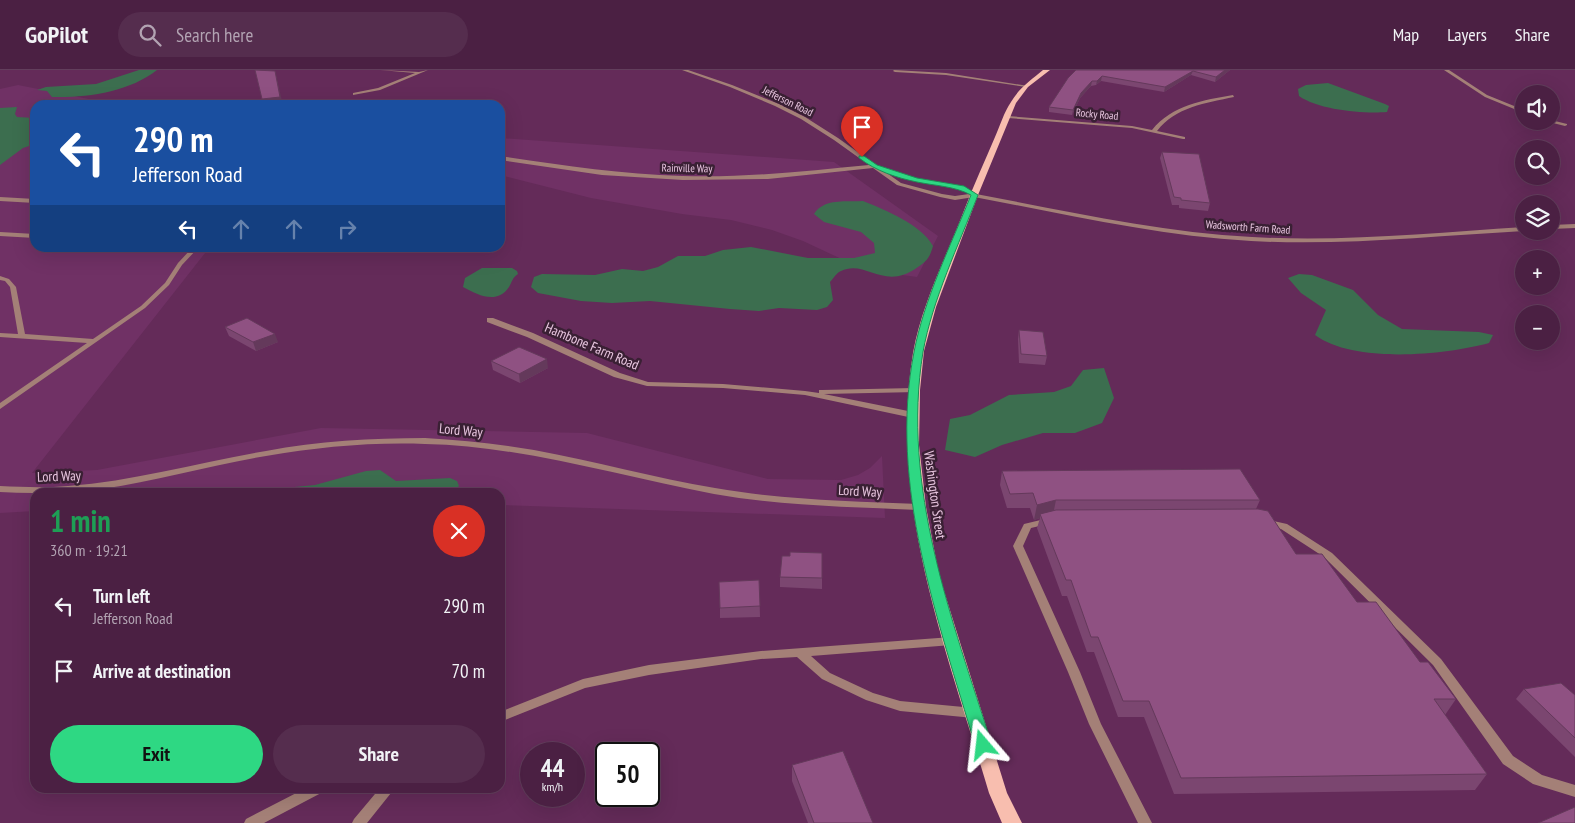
<!DOCTYPE html>
<html lang="en">
<head>
<meta charset="utf-8">
<style>
	:root { --surface:#4b2043; --page:#552d4e; --text:#f1f3f6; --muted:#b2a3b2; --line:#623e5c; --accent:#2ed883 }
	body { margin:0; font-family:"PT Sans Narrow",sans-serif; background:var(--page); color:var(--text); height:100vh; display:flex; flex-direction:column; font-size:19px; white-space:nowrap }
	* { box-sizing:border-box; margin:0 }
	p { font-size:16px; color:var(--muted) }
	.icon { flex:none; width:28px; height:28px; fill:none; stroke:currentColor; stroke-width:2; stroke-linecap:round; stroke-linejoin:round }
	.map { position:relative; flex:1; overflow:hidden }
	.details { position:absolute; left:30px; top:418px; width:475px; height:305px; display:flex; flex-direction:column; background:var(--surface); border-radius:15px; box-shadow:0 5px 20px #0002,0 0 0 1px var(--line) }
	.details>* { flex:none }
	.hud { position:absolute; left:30px; top:30px; width:475px; height:152px; border-radius:15px; box-shadow:0 5px 20px #0002,0 0 0 1px var(--line); background:#1a4fa0; color:#fff; overflow:hidden }
	.fabs { position:absolute; left:1515px; top:15px; display:grid; gap:10px }
	.fabs a { display:grid; place-items:center; width:45px; height:45px; border-radius:50%; background:var(--surface); box-shadow:0 5px 20px #0002,0 0 0 1px var(--line); font-size:25px }
	.speed { position:absolute; left:520px; top:672px; display:flex; gap:10px; font-size:25px; font-weight:700; text-align:center }
	.speed>* { display:grid; place-content:center; width:65px; height:65px; border-radius:50%; background:var(--surface); box-shadow:0 5px 20px #0002,0 0 0 1px var(--line); line-height:1 }
	.speed small { font-size:12px; font-weight:400 }
	.speed .limit { border:2px solid #111; border-radius:8px; background:#fff; color:#111 }
	.pin { position:absolute; display:grid; place-items:center; width:42px; height:42px; color:#fff; margin:-51px -21px; border-radius:50% 50% 50% 0; rotate:-45deg; box-shadow:0 0 5px #0007 }
	.pin .icon { rotate:45deg }
	.me { position:absolute; width:55px; margin:-28px; rotate:343deg; stroke-linejoin:round; filter:drop-shadow(0 0 4px #0008) }
	.turn { display:flex; align-items:center; gap:18px; height:105px; padding:0 20px; font-size:22px }
	.turn .icon { width:65px; height:65px; stroke-width:2.5 }
	.turn b { display:block; font-size:35px; line-height:42px }
	.lanes { display:flex; align-items:center; height:48px; padding:0 20px; background:#0003; justify-content:center; gap:25px; direction:ltr }
	.lanes .off { opacity:.35 }
	.round { display:grid; place-items:center; flex:none; width:52px; height:52px; border-radius:26px; background:var(--page) }
	.overview { display:flex; align-items:center; justify-content:space-between; height:85px; padding:0 20px }
	h1 { font-size:30px; font-weight:800; line-height:38px; color:#1e9e55 }
	.cta { display:flex; gap:10px; margin-top:auto; padding:10px 20px }
	.cta a { flex:1; height:58px; border-radius:30px; background:var(--accent); color:#111; font-size:20px; font-weight:800; line-height:58px; text-align:center }
	.cta a+a { background:var(--page); color:var(--text) }
	ul { padding:0; list-style:none }
	li { display:flex; align-items:center; gap:15px; height:65px; padding:0 20px }
	li div { flex:1 }
	li b { display:block; font-size:19px }
	li em { font-style:normal }
	header { display:flex; align-items:center; gap:30px; box-sizing:border-box; height:70px; padding:0 25px; background:var(--surface); border-bottom:1px solid var(--line) }
	header strong { font-size:24px }
	nav { display:flex; gap:28px; margin-inline-start:auto; font-size:18px }
	.search { width:350px; height:45px; background:var(--page); display:flex; align-items:center; gap:12px; box-sizing:border-box; padding:0 18px; border-radius:28px; color:var(--muted); font-size:19px }
	.map>svg:first-child { display:block }
	.built { fill:#703165 }
	.green { fill:#3c6e4f }
	.lines { fill:none; stroke-linecap:round; stroke-linejoin:round }
	.minor { fill:#a48077; fill-rule:evenodd }
	.major { fill:#f8beaf; fill-rule:evenodd }
	.wall { fill:#7b4670 }
	.shaded-wall { fill:#64395b }
	.building { fill:#8f5182; stroke:#64395b }
	.route { fill:#2ed883; stroke:#1e8c55 }
	.labels { text-anchor:middle; stroke-width:5; stroke-linejoin:round; paint-order:stroke }
	.far-street-label { font-size:11px; fill:#e9c6e0; stroke:#3a2034 }
	.street-label { font-size:14px; fill:#e9c6e0; stroke:#3a2034 }
</style>
</head>
<body>
<header>
<strong>GoPilot</strong>
<div class="search"><svg class="icon" aria-label="search" viewBox="0 0 24 24"><circle cx="10" cy="10" r="6"/><path d="M15 15l6 6"/></svg>Search here</div>
<nav><a>Map</a><a>Layers</a><a>Share</a></nav>
</header>
<div class="map">
<svg width="1575" height="753" viewBox="0 0 1575 753">
	<rect width="100%" height="100%" fill="#642b59"/>
	<path class="built" d="M18,15L119,35H35V178H209L32,403L97,400L321,358L587,363L768,409L841,410L858,405L870,398L882,386L885,448L500,435V422H35V441L0,443V19Z
		M500,68L834,92L938,166L917,207L888,203L848,192L803,171L772,160L731,150L682,144L591,128L500,105Z"/>
	<path class="green" d="M139,0H157C129,22 87,28 52,27L47,21L37,20L46,17L96,14Z
		M1328,13L1385,34L1389,36L1387,42C1363,44 1319,40 1299,26L1298,19L1306,15Z
		M17,37L15,44L17,47L35,48V74L23,78L0,95V38Z
		M863,131C885,140 921,154 933,176C930,187 927,191 918,197C884,222 866,189 841,201C837,202 833,209 830,212L833,230L827,237L817,240L779,238L759,241L730,239L650,231L612,233L581,231L538,223L531,217L534,207L542,204L595,205L622,199L643,201L658,197L678,186H705L723,180L751,177L808,188H854L875,183L874,173L861,162L824,152L814,144C824,128 845,132 863,131Z
		M482,198H512L517,201L518,204C512,208 512,212 509,217C497,235 478,225 463,217L465,208Z
		M1299,204L1312,205L1353,220L1378,245L1402,259L1479,262L1493,265L1489,273C1445,285 1354,294 1315,265L1326,240L1301,223L1288,208Z
		M1104,298L1114,328L1102,353L1075,363H1043L1002,375L975,387L945,380L950,349L970,345L1009,325L1054,322L1071,316L1083,300Z
		M380,400L396,411L450,408L457,411L459,416L452,422H245L315,415L366,401Z"/>
	<g class="lines">
		<path class="minor" d="M380,0L419,2L428,0L380,20L353,25V23L378,18L415,3Z
			M682,0H688L732,15L779,34L805,47L838,68L876,95L918,109L963,116L976,124C1067,141 1159,162 1252,167C1343,172 1433,163 1524,157V161C1433,166 1342,176 1251,171C1157,166 1066,144 974,127L955,130L940,127L897,115L873,98L768,109L683,110L602,105L500,90V86C561,95 620,104 682,106C745,108 807,101 869,95L834,70L801,49L775,36L730,17ZM884,101L917,112L959,118L969,124L955,126L942,124L901,113Z
			M894,0L946,3L1028,16L1026,17L946,5L895,2L893,1Z
			M1444,0H1449L1487,25L1524,40V43L1485,27Z
			M1233,25L1234,27C1206,33 1175,37 1157,61L1185,67V69H1183L1132,58L1008,48L1006,47L1008,46L1132,56L1152,60C1172,35 1204,30 1233,25Z
			M1551,50L1567,54V55L1565,56L1549,52Z
			M0,127L35,129V133L0,131Z
			M1575,154V158L1551,159V155Z
			M0,162L35,164V168L0,166Z
			M192,178H198L182,195L169,215L145,238L0,339V333L87,273L0,267V263L18,264L10,217L5,211L0,210V206L9,209L16,217L25,264L93,269L141,236L165,213L178,193Z
			M487,248H493L533,263L620,303L648,312L723,314L805,321L819,323V320H822L914,318L918,320L917,322L824,324L913,342L917,345L913,348L805,325L723,318L647,316L614,307L527,267L487,252Z
			M425,368C462,370 498,374 534,380C595,391 655,408 715,418C783,430 851,431 919,434L924,437L919,440C851,437 782,436 714,424C618,406 523,376 425,374C372,372 318,377 266,386C211,395 157,411 101,419C67,423 34,424 0,422V416C23,417 45,418 68,416C135,411 200,392 266,381C318,371 372,368 425,368Z
			M1049,448L1052,449L1054,451L1052,453L1031,458L1023,476L1080,602L1101,654L1152,753H1138L1089,654L1068,602L1013,476L1024,454Z
			M1264,449L1287,454L1332,483L1441,589L1513,686L1542,705L1575,715V727L1533,714L1503,694L1433,595L1324,487L1281,459L1261,454L1259,452L1261,450Z
			M952,567L956,568L958,571L956,574L952,575L811,586L830,603L873,623L900,631L974,638L978,639L980,643L978,647L974,648L900,641L866,630L822,609L797,587L761,589L649,605L585,618L500,652V642L583,609L649,595L761,581Z
			M306,718H325L323,722L264,753H244L246,749Z
			M380,718H395L367,753H352L354,749Z"/>
		<path class="major" d="M1043,0H1050L1028,17L1016,33L978,125L936,237L924,281L920,320L919,375L926,437L939,505L1007,723L1022,753H1002L989,723C947,581 888,434 913,283C922,233 947,185 965,138C974,114 985,91 995,67C1000,56 1004,42 1011,32C1019,18 1031,10 1043,0Z"/>
	</g>
	<path class="wall" d="M1076,0H1230L1215,12L1191,5L1164,22L1101,11L1096,15L1091,16L1080,28L1072,45L1049,42V37Z
		M1162,82L1210,133L1208,141L1179,138V135H1172L1160,88Z
		M225,257L278,272L256,281L229,266Z
		M1019,260L1047,286L1045,295L1019,293L1018,269Z
		M491,291L548,298L520,313L493,300Z
		M1002,401L1260,430L1256,439L1296,484L1357,532L1420,592L1456,629L1445,645L1487,704L1475,720L1174,724L1144,647H1118L1094,582H1087L1067,526H1062L1037,458L1040,448L1034,450L1030,438H1007L1000,415Z
		M780,507L822,508V519L780,517Z
		M759,510L760,547L720,548V538Z
		M1524,619L1575,625V687L1516,629Z
		M792,695L873,753H808L792,711Z"/>
	<path class="shaded-wall" d="M1225,0H1230L1215,12L1216,7Z
		M275,1L282,31L263,33L262,29Z
		M1193,1L1191,5L1164,22L1165,17Z
		M1102,6L1101,11L1096,15L1097,11Z
		M1092,11L1091,16L1080,28L1072,45L1073,40L1081,23Z
		M275,264L278,272L256,281L253,272Z
		M547,289L548,298L520,313L519,304Z
		M1056,430L1053,445L1040,444V448L1034,450L1037,435Z"/>
	<path class="building" d="M255,0L275,1L280,27L262,29Z
		M1076,0H1225L1216,7L1193,1L1165,17L1102,6L1097,11H1092L1081,23L1073,40L1049,37L1068,8Z
		M1162,82L1199,84L1210,133L1181,130V128L1174,127Z
		M247,248L275,264L253,272L225,257Z
		M1019,260L1043,262L1047,286L1021,284Z
		M519,277L547,289L519,304L491,291Z
		M1240,399L1260,430H1056L1037,435L1033,423L1010,424L1002,401Z
		M1258,439L1268,441L1296,484H1322L1357,532H1376L1420,592H1428L1456,629H1434L1487,704L1181,708L1149,631H1123L1098,567H1091L1071,510H1066L1040,444L1056,440Z
		M790,482L822,483V508L780,507L782,486H790Z
		M759,510L760,536L720,538L719,512Z
		M1561,613L1575,625V668L1524,619Z
		M843,681L873,753H814L792,695Z
		M1575,737V753H1538Z"/>
	<path class="route" d="M859,86H864L877,95L917,108L964,116L978,125C959,174 932,231 923,282C901,417 952,549 992,675L989,680L983,682L978,680L975,675C938,549 888,415 914,282C924,229 951,175 971,125C954,116 936,116 917,112C897,108 876,101 859,88Z"/>
	<g class="labels">
		<g class="far-street-label">
			<text transform="translate(788 31) rotate(26)" y="4">Jefferson Road</text>
			<text transform="translate(1097 44) rotate(5)" y="4">Rocky Road</text>
			<text transform="translate(687 98) rotate(1)" y="4">Rainville Way</text>
			<text transform="translate(1248 157) rotate(4)" y="4">Wadsworth Farm Road</text>
		</g>
		<g class="street-label">
			<text transform="translate(592 276) rotate(23)" y="5">Hambone Farm Road</text>
			<text transform="translate(461 360) rotate(5)" y="5">Lord Way</text>
			<text transform="translate(59 406) rotate(-2)" y="5">Lord Way</text>
			<text transform="translate(860 421) rotate(3)" y="5">Lord Way</text>
			<text transform="translate(935 425) rotate(82)" y="5">Washington Street</text>
		</g>
	</g>
</svg>
<div class="fabs">
<a><svg class="icon" aria-label="sound" viewBox="0 0 24 24"><path d="M4 9h4l5-4v14l-5-4H4zM17 9q2 3 0 6"/></svg></a>
<a><svg class="icon" aria-label="search" viewBox="0 0 24 24"><circle cx="10" cy="10" r="6"/><path d="M15 15l6 6"/></svg></a>
<a><svg class="icon" aria-label="layers" viewBox="0 0 24 24"><path d="M12 4l9 5-9 5-9-5zM3 14l9 5 9-5"/></svg></a>
<a>+</a>
<a>−</a>
</div>
<div class="speed"><div>44<small>km/h</small></div><div class="limit">50</div></div>
<div class="pin" style="left:862px;top:87px;background:#d93025"><svg class="icon" aria-label="arrive" viewBox="0 0 24 24"><path d="M6 21V4h12l-3 4 3 4H6"/></svg></div>
<svg class="me" style="left:983px;top:675px" viewBox="-20 -20 40 40"><path d="M0-17L14 15 0 8-14 15z" fill="#2ed883" stroke="#fff" stroke-width="4"/></svg>
<div class="hud">
<div class="turn"><svg class="icon" aria-label="left" viewBox="0 0 24 24"><path d="M17 20v-9H6M10 6l-5 5 5 5"/></svg><div><b>290 m</b>Jefferson Road</div></div>
<div class="lanes"><svg class="icon" aria-label="left" viewBox="0 0 24 24"><path d="M17 20v-9H6M10 6l-5 5 5 5"/></svg><svg class="icon off" aria-label="ahead" viewBox="0 0 24 24"><path d="M12 20V5M6 11l6-6 6 6"/></svg><svg class="icon off" aria-label="ahead" viewBox="0 0 24 24"><path d="M12 20V5M6 11l6-6 6 6"/></svg><svg class="icon off" aria-label="right" viewBox="0 0 24 24"><path d="M7 20v-9h11M14 6l5 5-5 5"/></svg></div>
</div>
<section class="details">
<div class="overview"><div><h1>1 min</h1><p>360 m · 19:21</p></div><a class="round" style="background:#d93025;color:#fff"><svg class="icon" aria-label="close" viewBox="0 0 24 24"><path d="M6 6l12 12M18 6L6 18"/></svg></a></div>
<ul>
<li><svg class="icon" aria-label="left" viewBox="0 0 24 24"><path d="M17 20v-9H6M10 6l-5 5 5 5"/></svg><div><b>Turn left</b><p>Jefferson Road</p></div><em>290 m</em></li>
<li><svg class="icon" aria-label="arrive" viewBox="0 0 24 24"><path d="M6 21V4h12l-3 4 3 4H6"/></svg><div><b>Arrive at destination</b></div><em>70 m</em></li>
</ul>
<div class="cta"><a>Exit</a><a>Share</a></div>
</section>
</div>
</body>
</html>
